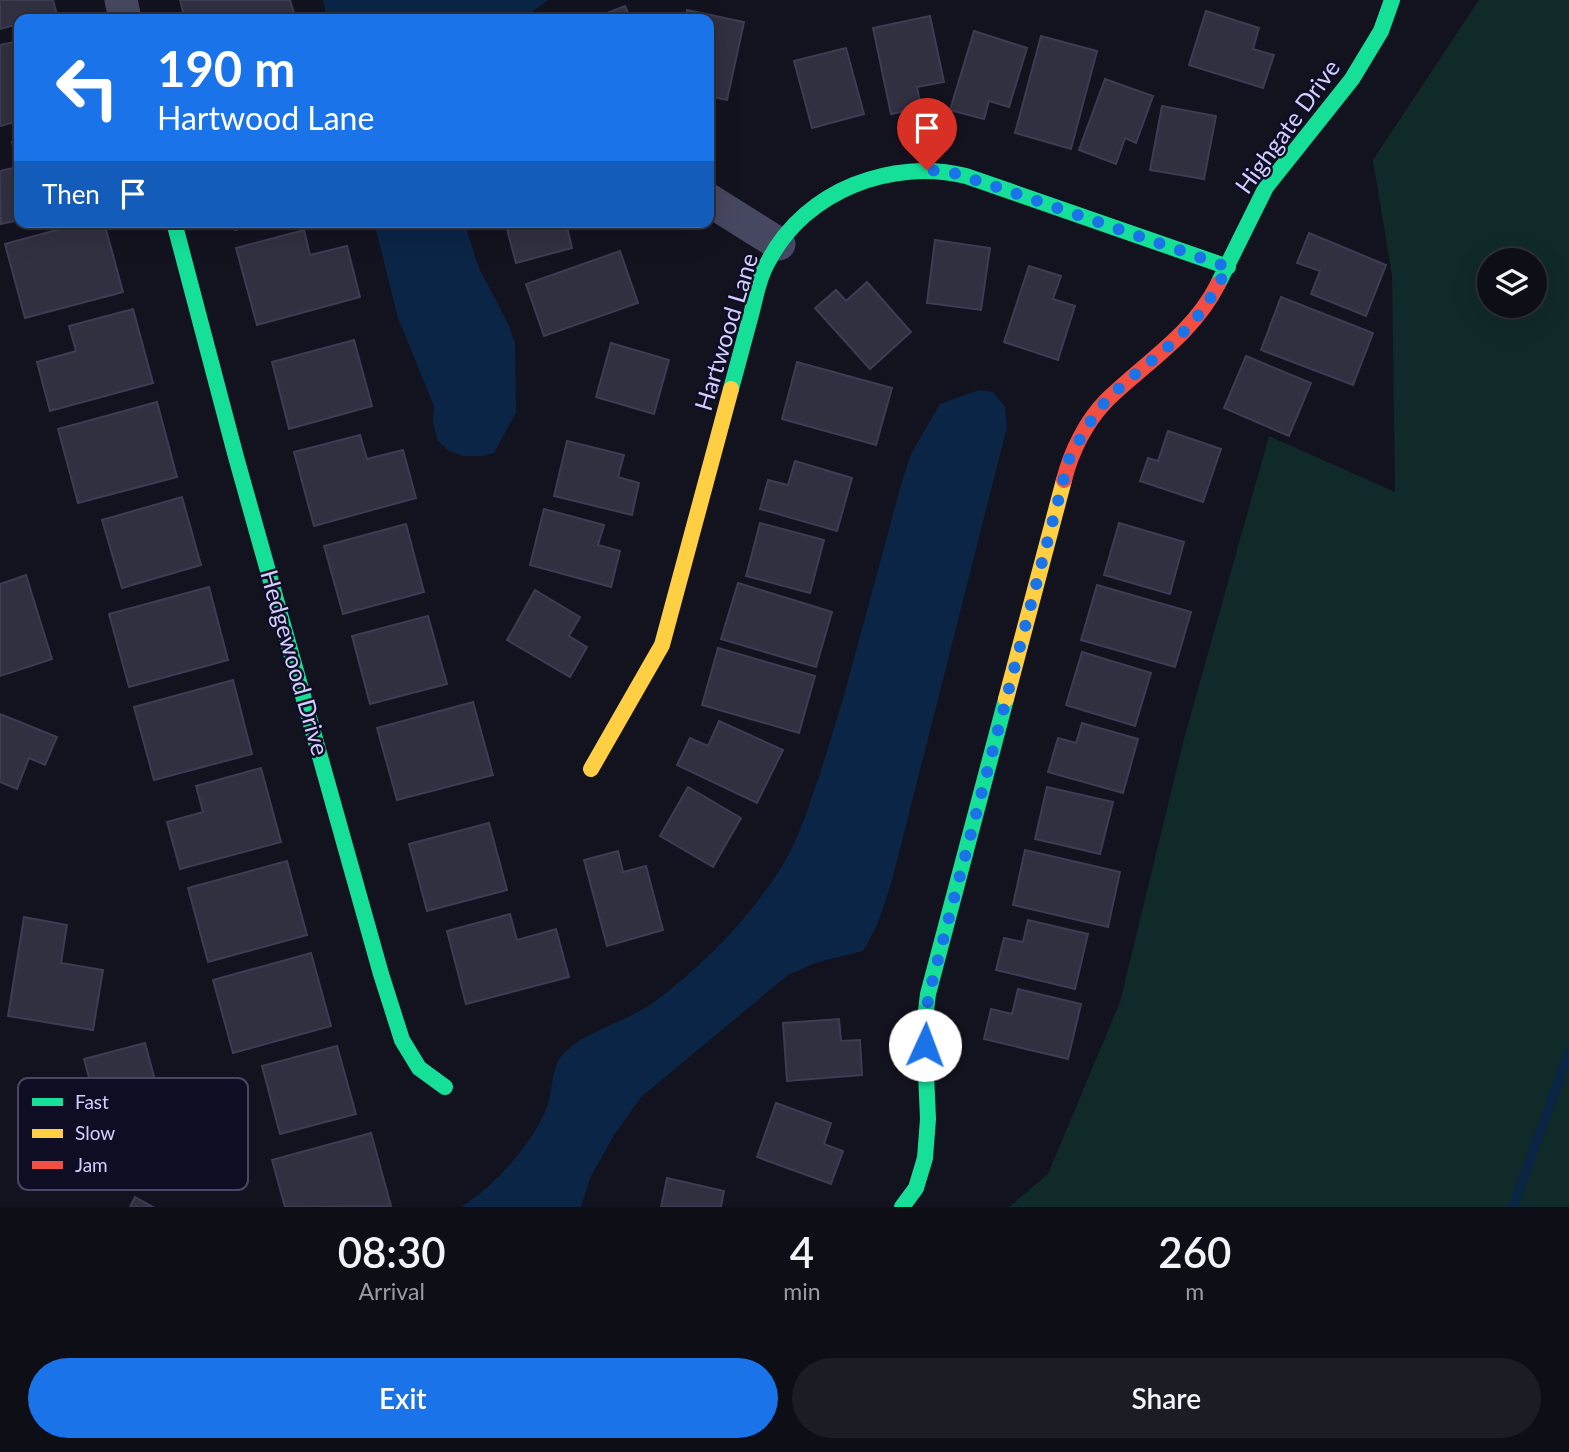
<!DOCTYPE html>
<html lang="en">
<head>
<meta charset="utf-8">
<style>
	:root { --surface:#0e0e17; --page:#1c1c24; --text:#f1f3f6; --muted:#9b9ca1; --line:#2e2e36; --accent:#1a73e8 }
	body { margin:0; font-family:Lato,sans-serif; background:var(--page); color:var(--text); height:100vh; display:flex; flex-direction:column; font-size:26px; white-space:nowrap }
	* { box-sizing:border-box; margin:0 }
	p { font-size:23px; color:var(--muted) }
	.icon { flex:none; width:38px; height:38px; fill:none; stroke:currentColor; stroke-width:2; stroke-linecap:round; stroke-linejoin:round }
	.map { position:relative; height:1207px; overflow:hidden }
	.side { display:flex; flex-direction:column; background:var(--surface); flex:1 }
	.side>* { flex:none }
	.banner { position:absolute; left:14px; top:14px; width:700px; height:214px; border-radius:14px; box-shadow:0 7px 28px #0002,0 0 0 2px var(--line); background:#1a73e8; color:#fff; overflow:hidden }
	.controls { position:absolute; left:1477px; top:248px; display:grid; gap:14px }
	.controls a { display:grid; place-items:center; width:70px; height:70px; border-radius:50%; background:var(--surface); box-shadow:0 7px 28px #0002,0 0 0 2px var(--line); font-size:35px }
	.pin { position:absolute; display:grid; place-items:center; width:60px; height:60px; color:#fff; margin:-72px -30px; border-radius:50% 50% 50% 0; rotate:-45deg; box-shadow:0 0 7px #0007 }
	.pin .icon { rotate:45deg }
	.me { position:absolute; width:77px; margin:-38px; rotate:2deg; stroke-linejoin:round; filter:drop-shadow(0 0 5px #0008) }
	.turn { display:flex; align-items:center; gap:24px; height:147px; padding:0 28px; font-size:32px }
	.turn .icon { width:91px; height:91px; stroke-width:2.5 }
	.turn b { display:block; font-size:49px; line-height:60px }
	.then { display:flex; align-items:center; height:66px; padding:0 28px; background:#0003; gap:14px; font-size:26px }
	.eta { display:flex; justify-content:space-evenly; align-items:center; height:119px; text-align:center }
	.eta b { font-size:42px; font-weight:600; line-height:49px }
	.cta { display:flex; gap:14px; margin-top:auto; padding:14px 28px }
	.cta a { flex:1; height:80px; border-radius:42px; background:var(--accent); color:#fff; font-size:28px; font-weight:600; line-height:80px; text-align:center }
	.cta a+a { background:var(--page); color:var(--text) }
	.map>svg:first-child { display:block }
	.green { fill:#102a29; fill-rule:evenodd }
	.water { fill:#0b2546 }
	.lines { fill:none; stroke-linecap:round; stroke-linejoin:round }
	.stream { stroke:#0b2546; stroke-width:9 }
	.building { fill:#313041; stroke:#3e3b53; stroke-width:2 }
	.street { stroke:#464760; stroke-width:33 }
	.fast { stroke:#16e098; stroke-width:16 }
	.slow { stroke:#ffcf43; stroke-width:16 }
	.jam { stroke:#f24e42; stroke-width:16 }
	.route { stroke:#1a73e8; stroke-width:12; stroke-dasharray:0 21.6 }
	.labels { text-anchor:middle; stroke-width:5; stroke-linejoin:round; paint-order:stroke }
	.street-label { font-size:24px; fill:#d1cfff; stroke:#0f0d24 }
	.key { fill:#0f0d24; stroke:#494766; stroke-width:2 }
	.key-label { font-size:19px; fill:#d1cfff }
</style>
</head>
<body>
<div class="map">
<svg width="1569" height="1207" viewBox="0 0 1569 1207">
	<rect width="100%" height="100%" fill="#13121f"/>
	<path class="green" d="M1479,0H1569V1207H1009L1048,1174L1120,1002L1184,739L1269,436L1395,492L1392,275L1373,160ZM1489,261H1535V306H1489Z"/>
	<path class="water" d="M323,0H548L523,19H327Z
		M374,222H464L479,268L508,324L515,343L516,412L494,453L483,456H463L449,451L438,441L433,423L434,406L398,318Z
		M979,390L993,392L1005,407L1007,427L899,853C890,887 882,921 863,951L815,963L788,975L641,1097L614,1135L590,1178L581,1207H461C494,1187 533,1143 547,1107C554,1089 550,1067 565,1052C589,1029 626,1022 653,1003C704,965 751,917 784,863C800,836 809,804 820,774L843,699L901,485L911,454L940,404Z"/>
	<g class="lines">
		<path class="stream" d="M1513,1207L1569,1052"/>
	</g>
	<path class="building" d="M0,0H53L57,15L40,19H19V24L0,29Z
		M180,0H290L295,16L283,19H185Z
		M625,6L631,19H592Z
		M687,10L744,22L727,100L709,96V19H686Z
		M1206,11L1259,28L1253,49L1274,55L1263,88L1189,65Z
		M930,16L944,82L917,87L921,108L891,114L873,28Z
		M974,31L1027,48L1009,107L989,101L984,119L950,110Z
		M1041,36L1097,51L1071,149L1015,133Z
		M19,41V121L0,126V45Z
		M846,48L864,114L812,128L794,61Z
		M1105,79L1153,96L1136,143L1125,138L1116,164L1079,150Z
		M1162,106L1216,116L1204,179L1150,170Z
		M19,140V220L1,224L0,171L18,167L12,142Z
		M86,222H104L123,292L25,318L5,244Z
		M233,222H262L235,230Z
		M505,222H584L567,227L572,248L516,263Z
		M304,230L310,255L347,246L360,297L257,325L236,248Z
		M1309,233L1386,265L1366,316L1311,294L1320,271L1297,263Z
		M935,240L990,248L981,310L927,303Z
		M620,251L638,303L544,336L526,284Z
		M1029,266L1061,276L1053,299L1075,306L1058,360L1004,342Z
		M867,282L911,332L870,369L815,308L836,290L846,301Z
		M1281,297L1373,333L1353,385L1261,350Z
		M133,309L153,383L50,411L37,362L76,351L69,326Z
		M354,340L372,406L289,429L272,362Z
		M611,343L669,360L654,414L596,397Z
		M1246,356L1311,383L1289,436L1224,408Z
		M797,362L892,388L876,445L782,419Z
		M157,402L177,477L78,503L58,429Z
		M1168,431L1221,449L1203,502L1140,481L1148,458L1158,461Z
		M360,435L367,459L403,450L416,498L314,526L294,452Z
		M567,441L624,455L618,477L639,483L632,515L554,496Z
		M795,461L852,478L837,531L760,509L768,480L788,485Z
		M182,497L201,565L122,588L102,520Z
		M544,509L604,525L598,545L620,551L611,587L530,565Z
		M760,523L824,540L810,593L746,576Z
		M1119,523L1184,542L1170,594L1104,575Z
		M406,524L424,592L343,614L324,546Z
		M26,575L52,659L0,676V584Z
		M738,583L832,612L816,667L721,639Z
		M1097,585L1191,612L1175,667L1081,640Z
		M209,587L228,660L129,687L109,614Z
		M535,590L580,617L569,636L587,647L570,677L507,640Z
		M428,616L447,684L370,704L352,636Z
		M718,648L815,676L799,733L702,705Z
		M1082,652L1151,673L1135,726L1066,705Z
		M233,680L252,754L154,780L134,707Z
		M473,702L493,775L397,800L377,728Z
		M0,714L57,737L45,765L29,758L17,789L0,782Z
		M719,721L783,750L757,803L677,765L690,738L708,746Z
		M1082,723L1138,739L1123,793L1048,772L1058,738L1076,743Z
		M261,768L281,842L180,869L167,822L203,812L196,786Z
		M688,787L741,818L713,867L660,836Z
		M1047,787L1113,802L1100,854L1035,839Z
		M489,823L507,890L427,911L409,844Z
		M1025,850L1120,872L1108,927L1013,905Z
		M618,851L623,872L646,866L663,930L607,946L584,860Z
		M287,861L307,935L208,962L188,888Z
		M510,914L517,940L556,929L569,977L466,1004L447,931Z
		M24,917L67,925L61,963L103,970L93,1030L8,1016Z
		M1028,920L1088,934L1075,989L996,970L1004,938L1023,942Z
		M311,953L331,1026L233,1053L213,980Z
		M1018,989L1081,1004L1068,1059L984,1039L991,1009L1012,1014Z
		M839,1019L841,1041L860,1040L862,1075L787,1081L783,1023Z
		M145,1043L157,1088L191,1079L203,1122L108,1147L84,1059Z
		M337,1046L356,1114L280,1134L262,1066Z
		M776,1103L831,1123L824,1144L843,1151L831,1184L757,1157Z
		M371,1133L391,1206L285,1207L272,1160Z
		M667,1178L724,1191L721,1207H661Z
		M135,1197L153,1207H130Z"/>
	<g class="lines">
		<path class="street" d="M121,0L125,19
			M709,200L779,244"/>
		<path class="fast" d="M174,222L236,457L381,974L402,1040L419,1068L445,1087
			M1218,284L1266,187L1352,79L1381,31L1392,0
			M731,389C738,363 745,337 752,311C756,294 760,275 769,260C806,190 892,158 966,176L1228,267
			M902,1207L916,1188L925,1158L928,1119L924,1027L928,994L1006,699"/>
		<path class="slow" d="M1006,699L1064,480
			M591,769L662,645L731,389"/>
		<path class="jam" d="M1064,480C1071,452 1086,421 1107,400C1145,363 1193,334 1218,284"/>
	</g>
	<g class="lines">
		<path class="route" d="M925,1045L924,1027L929,994L1069,459C1080,439 1091,417 1107,400C1133,373 1165,353 1190,325C1206,308 1217,287 1228,267L994,186L950,172L927,170"/>
	</g>
	<g class="labels">
		<g class="street-label">
			<text transform="translate(1288 127) rotate(-54)" y="8">Highgate Drive</text>
			<text transform="translate(727 332) rotate(-73)" y="8">Hartwood Lane</text>
			<text transform="translate(294 663) rotate(74)" y="8">Hedgewood Drive</text>
		</g>
	</g>
	<rect x="18" y="1078" width="230" height="112" rx="10" class="key"/>
	<rect x="32" y="1098" width="31" height="8" fill="#16e098"/>
	<rect x="32" y="1129" width="31" height="9" fill="#ffcf43"/>
	<rect x="32" y="1161" width="31" height="8" fill="#f24e42"/>
	<g class="key-label">
		<text x="75" y="1109">Fast</text>
		<text x="75" y="1140">Slow</text>
		<text x="75" y="1172">Jam</text>
	</g>
</svg>
<div class="controls">
<a><svg class="icon" aria-label="layers" viewBox="0 0 24 24"><path d="M12 4l9 5-9 5-9-5zM3 14l9 5 9-5"/></svg></a>
</div>
<div class="pin" style="left:927px;top:170px;background:#d93025"><svg class="icon" aria-label="arrive" viewBox="0 0 24 24"><path d="M6 21V4h12l-3 4 3 4H6"/></svg></div>
<svg class="me" style="left:925px;top:1045px" viewBox="-20 -20 40 40"><circle r="19" fill="#fff"/><path d="M0-13L10 11 0 6-10 11z" fill="#1a73e8"/></svg>
<div class="banner">
<div class="turn"><svg class="icon" aria-label="left" viewBox="0 0 24 24"><path d="M17 20v-9H6M10 6l-5 5 5 5"/></svg><div><b>190 m</b>Hartwood Lane</div></div>
<div class="then">Then<svg class="icon" aria-label="arrive" viewBox="0 0 24 24"><path d="M6 21V4h12l-3 4 3 4H6"/></svg></div>
</div>
</div>
<section class="side">
<div class="eta">
<div><b>08:30</b><p>Arrival</p></div>
<div><b>4</b><p>min</p></div>
<div><b>260</b><p>m</p></div>
</div>
<div class="cta"><a>Exit</a><a>Share</a></div>
</section>
</body>
</html>
